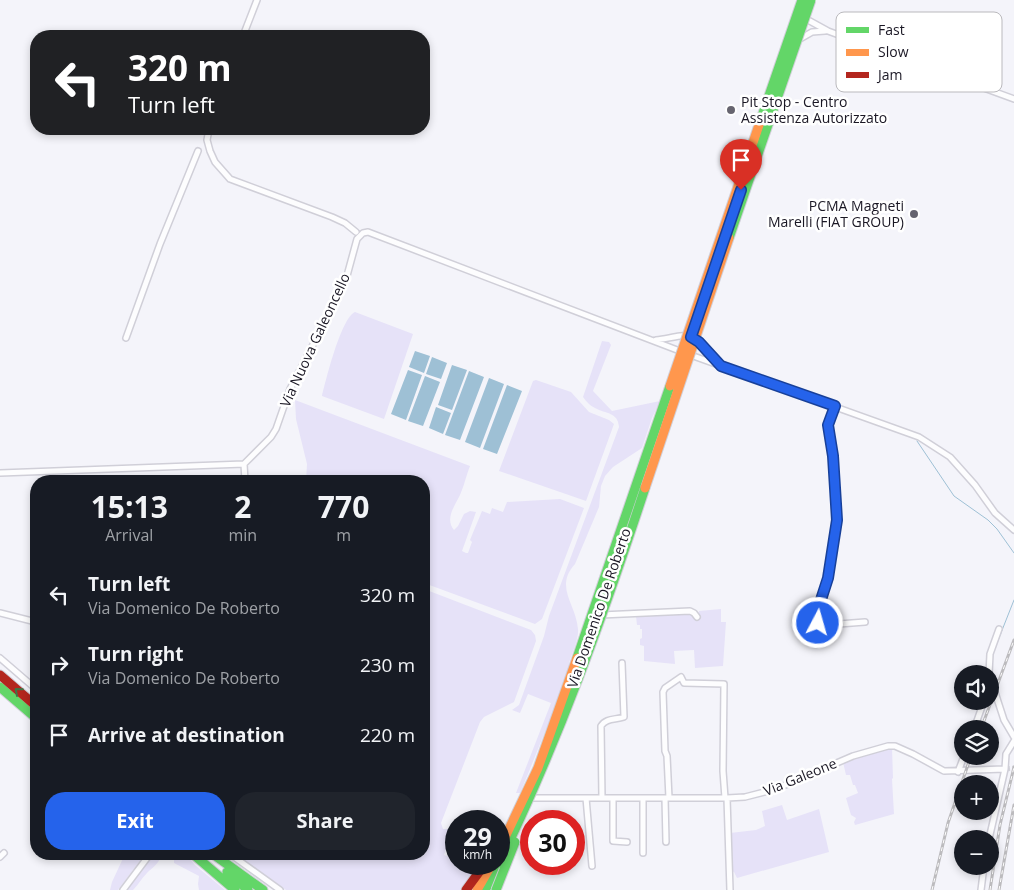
<!DOCTYPE html>
<html lang="en">
<head>
<meta charset="utf-8">
<style>
	:root { --surface:#171b24; --page:#20242c; --text:#f1f3f6; --muted:#9ea1a6; --accent:#2563eb }
	body { margin:0; font-family:"Open Sans",sans-serif; background:var(--page); color:var(--text); height:100vh; display:flex; flex-direction:column; font-size:19px; white-space:nowrap }
	* { box-sizing:border-box; margin:0 }
	p { font-size:16px; color:var(--muted) }
	.icon { flex:none; width:28px; height:28px; fill:none; stroke:currentColor; stroke-width:2; stroke-linecap:round; stroke-linejoin:round }
	.map { position:relative; flex:1; overflow:hidden }
	.side { position:absolute; left:30px; top:475px; width:400px; height:385px; display:flex; flex-direction:column; background:var(--surface); border-radius:20px; box-shadow:0 2px 8px #0003 }
	.side>* { flex:none }
	.guide { position:absolute; left:30px; top:30px; width:400px; height:105px; border-radius:20px; box-shadow:0 2px 8px #0003; background:#202124; color:#fff; overflow:hidden }
	.tools { position:absolute; left:954px; top:665px; display:grid; gap:10px }
	.tools a { display:grid; place-items:center; width:45px; height:45px; border-radius:50%; background:var(--surface); box-shadow:0 2px 8px #0003; font-size:25px }
	.speed { position:absolute; left:445px; top:810px; display:flex; gap:10px; font-size:25px; font-weight:700; text-align:center }
	.speed>* { display:grid; place-content:center; width:65px; height:65px; border-radius:50%; background:var(--surface); box-shadow:0 2px 8px #0003; line-height:1 }
	.speed small { font-size:12px; font-weight:400 }
	.speed .limit { border:8px solid #d22; background:#fff; color:#111 }
	.pin { position:absolute; display:grid; place-items:center; width:42px; height:42px; color:#fff; margin:-51px -21px; border-radius:50% 50% 50% 0; rotate:-45deg; box-shadow:0 0 5px #0007 }
	.pin .icon { rotate:45deg }
	.me { position:absolute; width:55px; margin:-28px; rotate:6deg; stroke-linejoin:round; filter:drop-shadow(0 0 4px #0008) }
	.turn { display:flex; align-items:center; gap:18px; height:105px; padding:0 15px; font-size:22px }
	.turn .icon { width:65px; height:65px; stroke-width:2.5 }
	.turn b { display:block; font-size:35px; line-height:42px }
	.eta { display:flex; justify-content:space-evenly; align-items:center; height:85px; text-align:center }
	.eta b { font-size:30px; font-weight:700; line-height:35px }
	.button { display:flex; gap:10px; margin-top:auto; padding:10px 15px }
	.button a { flex:1; height:58px; border-radius:20px; background:var(--accent); color:#fff; font-size:20px; font-weight:700; line-height:58px; text-align:center }
	.button a+a { background:var(--page); color:var(--text) }
	ul { padding:0; list-style:none }
	li { display:flex; align-items:center; gap:15px; height:70px; padding:0 15px }
	li div { flex:1 }
	li b { display:block; font-size:19px }
	li em { font-style:normal }
	.map>svg:first-child { display:block }
	.green { fill:#e6e2f8 }
	.water { fill:#9ec0d5 }
	.lines { fill:none; stroke-linecap:round; stroke-linejoin:round }
	.stream { stroke:#9ec0d5; stroke-width:1 }
	.street-tunnel { stroke:#d3d3da; stroke-width:5; stroke-dasharray:5 2.5; stroke-linecap:butt }
	.street-casing { stroke:#d0cfd8; stroke-width:8 }
	.fast-casing { stroke:#d0cfd8; stroke-width:11 }
	.slow-casing { stroke:#d0cfd8; stroke-width:11 }
	.jam-casing { stroke:#d0cfd8; stroke-width:11 }
	.street { stroke:#fdfdfe; stroke-width:5 }
	.fast { stroke:#63d668; stroke-width:9 }
	.slow { stroke:#ff974d; stroke-width:9 }
	.jam { stroke:#b3261e; stroke-width:9 }
	.rail-casing { stroke:#bcbbbe; stroke-width:3 }
	.rail { stroke:#fff; stroke-width:1; stroke-dasharray:4; stroke-linecap:butt }
	.fast-bridge-casing { stroke:#d0cfd8; stroke-width:11; stroke-linecap:butt }
	.slow-bridge-casing { stroke:#d0cfd8; stroke-width:11; stroke-linecap:butt }
	.fast-bridge { stroke:#63d668; stroke-width:9 }
	.slow-bridge { stroke:#ff974d; stroke-width:9 }
	.oneway { stroke:#3e7646 }
	.route-casing { stroke:#184099; stroke-width:12 }
	.route { stroke:#2563eb; stroke-width:9 }
	.poi-dot { fill:#66646f; stroke:#fff; stroke-width:2 }
	.labels { text-anchor:middle; stroke-width:5; stroke-linejoin:round; paint-order:stroke }
	.poi-label { font-size:14px; fill:#1a1724; stroke:#fff; text-anchor:start }
	.street-label { font-size:14px; fill:#1a1724; stroke:#fff }
	.key { fill:#fff; stroke:#bab9bd; stroke-width:1 }
	.key-label { font-size:14px; fill:#1a1724 }
</style>
</head>
<body>
<div class="map">
<svg width="1014" height="890" viewBox="0 0 1014 890">
	<rect width="100%" height="100%" fill="#f4f4fa"/>
	<path class="green" d="M355,312L413,334L384,419L322,396C326,380 341,318 355,312Z
		M602,341L609,342L611,345L593,391L612,411L660,401L652,418L642,448L613,467L605,476L601,486L599,507L575,564C554,587 576,604 578,629C579,639 572,653 569,663L571,667L528,774L520,793H516L551,703L528,694L520,713L512,710L519,705L544,636L549,616L619,427C618,412 606,414 595,408C590,406 586,401 583,397Z
		M536,380L571,392L589,412L609,420L614,424L586,501L499,471L533,381Z
		M295,400L470,466C466,476 464,487 459,497C454,507 445,519 454,530L458,526L464,514L470,511L476,512L462,551L466,553H468L472,542L470,540L482,511L490,514L492,508L503,512L507,502L560,499L584,508L542,619L535,624L424,583V481H306L307,464L296,419Z
		M424,589L531,630L535,635L536,641L514,702L484,717L480,722L441,823L443,829H449L453,839L450,838L444,855L456,859V864H479L460,890H286L235,854H424V635H426L430,625L424,622Z
		M721,609V622H726L723,666L695,668L694,650L674,651L675,664L644,661V646L640,645V639L642,638V629H640V625H637L636,616L691,614L694,615L695,619H699V611Z
		M892,748L893,778L892,779L894,814L855,825L854,822L856,818L851,815L846,798L858,793L855,785H853L850,775H846L843,762L856,757Z
		M782,805L787,820L819,809L829,852L737,878L734,872L732,871L730,833L756,830L765,826L762,811Z
		M125,854H145L118,890H110L112,882Z
		M153,854H162C159,864 153,867 147,873C142,878 138,885 133,890H125Z
		M174,854H186L195,865L225,890H199L198,884L199,876L174,863Z"/>
	<path class="water" d="M415,351L430,356L424,373L409,367Z
		M432,357L447,363L441,379L426,374Z
		M452,365L467,370L452,410L438,405Z
		M408,370L422,375L406,420L391,414Z
		M469,371L484,377L460,440L445,435Z
		M425,376L440,382L423,426L408,421Z
		M489,378L504,384L480,448L465,442Z
		M507,385L522,391L497,454L483,449Z
		M436,407L451,413L443,434L429,428Z"/>
	<g class="lines">
		<path class="stream" d="M917,441L954,496L988,520L997,529L1014,553
			M995,648L1014,600
			M991,669L1000,699"/>
		<path class="street-tunnel" d="M1005,769L1014,768"/>
		<g class="street-casing">
			<path id="street" d="M805,15L808,20L828,31L1014,99
				M243,36L257,0
				M798,40L812,32L825,31
				M209,129L207,140L210,151L215,162L230,179L332,217L345,223L356,232
				M126,338L160,244L198,151
				M656,340C665,339 672,337 680,336C698,334 708,353 719,363
				M835,407L828,425L833,456L837,520L828,578L818,609V623L826,625L865,622
				M244,464L271,437L276,429L290,389L345,283L357,239L363,233L368,232L685,353L919,437L950,457L975,485L995,513L1014,530
				M244,464L245,481
				M0,473L244,464
				M0,613L36,622
				M601,615L690,611L694,613L697,617
				M0,658L36,689
				M581,661L617,555
				M989,674L990,654L999,629
				M990,677L1004,720L1014,737
				M974,729L984,701
				M958,772L964,756
				M529,798H727L745,797L776,789L853,756L888,746H895L913,754L944,771L1005,769
				M586,798L592,866
				M602,798L601,726C606,718 615,720 624,717L622,663
				M613,798V841L627,842
				M665,798L666,842
				M669,798L667,756L665,751L663,692L665,688L681,677L684,683L724,684L723,771L725,798
				M727,798L730,890
				M989,839L1005,769L1006,754L1014,741
				M643,853V798
				M230,854L280,890
				M0,857L4,853
				M123,890L150,854
				M981,890L984,866"/>
		</g>
		<g class="fast-casing">
			<path id="fast" d="M0,687L36,718
				M193,854L235,890
				M213,854L263,890
				M227,872L248,890
				M485,890L499,864"/>
		</g>
		<g class="slow-casing">
			<path id="slow" d="M477,890L492,864"/>
		</g>
		<g class="jam-casing">
			<path id="jam" d="M0,675L36,706
				M466,890L485,864"/>
		</g>
		<use href="#street" class="street"/>
		<use href="#fast" class="fast"/>
		<use href="#slow" class="slow"/>
		<use href="#jam" class="jam"/>
		<g class="rail-casing">
			<path id="rail" d="M981,729L1014,640
				M932,890L948,823L971,756
				M990,890L1000,825L1014,767
				M999,890L1014,805"/>
		</g>
		<use href="#rail" class="rail"/>
		<g class="fast-bridge-casing">
			<path id="fast-bridge" d="M760,122L802,0
				M729,238L811,0
				M577,658L670,386
				M499,863C558,742 603,616 645,488
				M496,890L515,842"/>
		</g>
		<g class="slow-bridge-casing">
			<path id="slow-bridge" d="M670,386L760,122
				M645,488L729,238
				M499,850L538,768L577,658"/>
		</g>
		<use href="#fast-bridge" class="fast-bridge"/>
		<use href="#slow-bridge" class="slow-bridge"/>
	</g>
	<defs><path id="oneway-chevron" d="M-2-3.5L2.5 0L-2 3.5" fill="none" stroke-width="1.6" stroke-linecap="round" stroke-linejoin="round" transform="scale(1.25)"/></defs>
	<use class="oneway" href="#oneway-chevron" transform="translate(18 691) rotate(-139)"/>
	<g class="lines">
		<g class="route-casing">
			<path id="route" d="M741,190L691,337L699,342L721,366L835,406L828,425L833,456L837,520L828,578L818,609V623"/>
		</g>
		<use href="#route" class="route"/>
	</g>
	<g class="poi-dot">
		<circle cx="731" cy="110" r="5"/>
		<circle cx="914" cy="214" r="5"/>
	</g>
	<g class="labels">
		<g class="poi-label">
			<text x="741" y="107">Pit Stop - Centro<tspan x="741" dy="16">Assistenza Autorizzato</tspan></text>
			<text x="904" y="211" text-anchor="end">PCMA Magneti<tspan x="904" dy="16">Marelli (FIAT GROUP)</tspan></text>
		</g>
		<g class="street-label">
			<text transform="translate(315 340) rotate(-65)" y="5">Via Nuova Galeoncello</text>
			<text transform="translate(599 608) rotate(-71)" y="5">Via Domenico De Roberto</text>
			<text transform="translate(800 777) rotate(-22)" y="5">Via Galeone</text>
		</g>
	</g>
	<rect x="836" y="12" width="166" height="80" rx="8" class="key"/>
	<rect x="846" y="27" width="23" height="6" fill="#63d668"/>
	<rect x="846" y="49" width="23" height="7" fill="#ff974d"/>
	<rect x="846" y="72" width="23" height="6" fill="#b3261e"/>
	<g class="key-label">
		<text x="878" y="35">Fast</text>
		<text x="878" y="57">Slow</text>
		<text x="878" y="80">Jam</text>
	</g>
</svg>
<div class="tools">
<a><svg class="icon" aria-label="sound" viewBox="0 0 24 24"><path d="M4 9h4l5-4v14l-5-4H4zM17 9q2 3 0 6"/></svg></a>
<a><svg class="icon" aria-label="layers" viewBox="0 0 24 24"><path d="M12 4l9 5-9 5-9-5zM3 14l9 5 9-5"/></svg></a>
<a>+</a>
<a>−</a>
</div>
<div class="speed"><div>29<small>km/h</small></div><div class="limit">30</div></div>
<div class="pin" style="left:741px;top:190px;background:#d93025"><svg class="icon" aria-label="arrive" viewBox="0 0 24 24"><path d="M6 21V4h12l-3 4 3 4H6"/></svg></div>
<svg class="me" style="left:818px;top:623px" viewBox="-20 -20 40 40"><circle r="17" fill="#2563eb" stroke="#fff" stroke-width="3"/><path d="M0-11L8 9 0 5-8 9z" fill="#fff"/></svg>
<div class="guide">
<div class="turn"><svg class="icon" aria-label="left" viewBox="0 0 24 24"><path d="M17 20v-9H6M10 6l-5 5 5 5"/></svg><div><b>320 m</b>Turn left</div></div>
</div>
<section class="side">
<div class="eta">
<div><b>15:13</b><p>Arrival</p></div>
<div><b>2</b><p>min</p></div>
<div><b>770</b><p>m</p></div>
</div>
<ul>
<li><svg class="icon" aria-label="left" viewBox="0 0 24 24"><path d="M17 20v-9H6M10 6l-5 5 5 5"/></svg><div><b>Turn left</b><p>Via Domenico De Roberto</p></div><em>320 m</em></li>
<li><svg class="icon" aria-label="right" viewBox="0 0 24 24"><path d="M7 20v-9h11M14 6l5 5-5 5"/></svg><div><b>Turn right</b><p>Via Domenico De Roberto</p></div><em>230 m</em></li>
<li><svg class="icon" aria-label="arrive" viewBox="0 0 24 24"><path d="M6 21V4h12l-3 4 3 4H6"/></svg><div><b>Arrive at destination</b></div><em>220 m</em></li>
</ul>
<div class="button"><a>Exit</a><a>Share</a></div>
</section>
</div>
</body>
</html>
